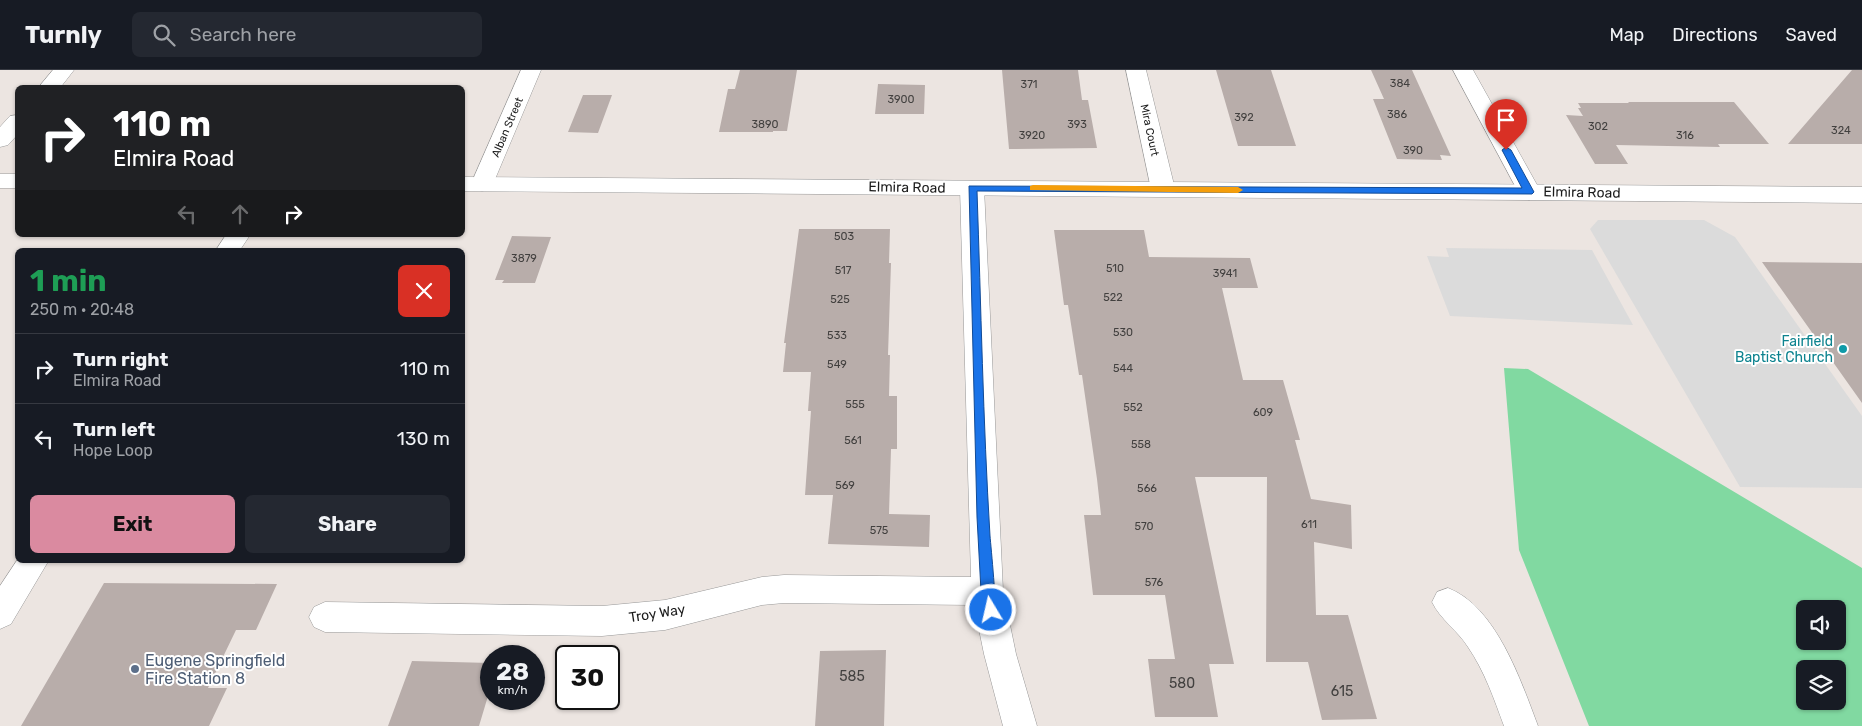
<!DOCTYPE html>
<html lang="en">
<head>
<meta charset="utf-8">
<style>
	:root { --surface:#171b24; --page:#242831; --text:#f1f3f6; --muted:#9ea1a6; --line:#363941; --accent:#da8aa0 }
	body { margin:0; font-family:Rubik,sans-serif; background:var(--page); color:var(--text); height:100vh; display:flex; flex-direction:column; font-size:19px; white-space:nowrap }
	* { box-sizing:border-box; margin:0 }
	p { font-size:16px; color:var(--muted) }
	.icon { flex:none; width:28px; height:28px; fill:none; stroke:currentColor; stroke-width:2; stroke-linecap:round; stroke-linejoin:round }
	.map { position:relative; flex:1; overflow:hidden }
	.details { position:absolute; left:15px; top:178px; width:450px; height:315px; display:flex; flex-direction:column; background:var(--surface); border-radius:8px; box-shadow:0 1px 4px #0004 }
	.details>* { flex:none }
	.guide { position:absolute; left:15px; top:15px; width:450px; height:152px; border-radius:8px; box-shadow:0 1px 4px #0004; background:#202124; color:#fff; overflow:hidden }
	.tools { position:absolute; left:1796px; top:530px; display:grid; gap:10px }
	.tools a { display:grid; place-items:center; width:50px; height:50px; border-radius:8px; background:var(--surface); box-shadow:0 1px 4px #0004; font-size:25px }
	.speed { position:absolute; left:480px; top:575px; display:flex; gap:10px; font-size:25px; font-weight:700; text-align:center }
	.speed>* { display:grid; place-content:center; width:65px; height:65px; border-radius:50%; background:var(--surface); box-shadow:0 1px 4px #0004; line-height:1 }
	.speed small { font-size:12px; font-weight:400 }
	.speed .limit { border:2px solid #111; border-radius:8px; background:#fff; color:#111 }
	.pin { position:absolute; display:grid; place-items:center; width:42px; height:42px; color:#fff; margin:-51px -21px; border-radius:50% 50% 50% 0; rotate:-45deg; box-shadow:0 0 5px #0007 }
	.pin .icon { rotate:45deg }
	.me { position:absolute; width:55px; margin:-28px; rotate:351deg; stroke-linejoin:round; filter:drop-shadow(0 0 4px #0008) }
	.turn { display:flex; align-items:center; gap:18px; height:105px; padding:0 15px; font-size:22px }
	.turn .icon { width:65px; height:65px; stroke-width:2.5 }
	.turn b { display:block; font-size:35px; line-height:42px }
	.lanes { display:flex; align-items:center; height:48px; padding:0 15px; background:#0003; justify-content:center; gap:25px; direction:ltr }
	.lanes .off { opacity:.35 }
	.round { display:grid; place-items:center; flex:none; width:52px; height:52px; border-radius:8px; background:var(--page) }
	.summary { display:flex; align-items:center; justify-content:space-between; height:85px; padding:0 15px }
	h1 { font-size:30px; font-weight:700; line-height:38px; color:#1e9e55 }
	.cta { display:flex; gap:10px; margin-top:auto; padding:10px 15px }
	.cta a { flex:1; height:58px; border-radius:8px; background:var(--accent); color:#111; font-size:20px; font-weight:700; line-height:58px; text-align:center }
	.cta a+a { background:var(--page); color:var(--text) }
	ul { padding:0; list-style:none }
	li { display:flex; align-items:center; gap:15px; height:70px; padding:0 15px; border-top:1px solid var(--line) }
	li div { flex:1 }
	li b { display:block; font-size:19px }
	li em { font-style:normal }
	header { display:flex; align-items:center; gap:30px; box-sizing:border-box; height:70px; padding:0 25px; background:var(--surface); border-bottom:1px solid var(--line) }
	header strong { font-size:24px }
	nav { display:flex; gap:28px; margin-inline-start:auto; font-size:18px }
	.search { width:350px; height:45px; background:var(--page); display:flex; align-items:center; gap:12px; box-sizing:border-box; padding:0 18px; border-radius:8px; color:var(--muted); font-size:19px }
	.map>svg:first-child { display:block }
	.pitch { fill:#81d9a1; fill-rule:evenodd }
	.parking { fill:#dbdbdb }
	.building { fill:#b8adaa }
	.lines { fill:none; stroke-linecap:round; stroke-linejoin:round }
	.minor-casing { stroke:#989898; stroke-width:1 }
	.tertiary-casing { stroke:#989898; stroke-width:1 }
	.minor { fill:#fff; fill-rule:evenodd }
	.tertiary { fill:#fff; fill-rule:evenodd }
	.route { fill:#1a73e8; stroke:#114b97 }
	.slow { fill:#f59e0b }
	.culture-dot { fill:#0f9aa8; stroke:#fff; stroke-width:2 }
	.service-dot { fill:#5c6f8a; stroke:#fff; stroke-width:2 }
	.labels { text-anchor:middle; stroke-width:4; stroke-linejoin:round; paint-order:stroke }
	.number-label { font-size:11px; fill:#42403f }
	.far-street-label { font-size:11px; fill:#1b1b1b; stroke:#fff }
	.street-label { font-size:14px; fill:#1b1b1b; stroke:#fff }
	.culture-label { font-size:14px; fill:#0d838f; stroke:#fff; text-anchor:end }
	.near-number-label { font-size:14px; fill:#42403f }
	.near-service-label { font-size:16px; fill:#4e5e75; stroke:#fff; text-anchor:start }
</style>
</head>
<body>
<header>
<strong>Turnly</strong>
<div class="search"><svg class="icon" aria-label="search" viewBox="0 0 24 24"><circle cx="10" cy="10" r="6"/><path d="M15 15l6 6"/></svg>Search here</div>
<nav><a>Map</a><a>Directions</a><a>Saved</a></nav>
</header>
<div class="map">
<svg width="1862" height="656" viewBox="0 0 1862 656">
	<rect width="100%" height="100%" fill="#ece5e1"/>
	<path class="pitch" d="M1504,298L1528,299L1862,498V656H1589L1519,480ZM1805,539H1838V571H1805ZM1805,599H1838V631H1805Z"/>
	<path class="parking" d="M1598,150H1704L1735,167L1862,346V418L1740,417L1590,159Z
		M1446,178L1592,180L1633,255L1450,246L1427,186L1449,187Z"/>
	<path class="building" d="M740,0H797L787,61H773V62H719L728,19H735Z
		M1002,0H1078L1082,30H1088L1097,78L1009,79Z
		M1216,0H1271L1296,76H1238Z
		M1371,0H1412L1451,86L1440,85L1442,90L1397,89L1373,29H1384Z
		M1852,0H1862V74H1788Z
		M878,14L925,15L924,44H875Z
		M583,25H612L598,63L568,62Z
		M1628,32H1734L1769,74H1718L1720,77L1616,75L1628,94H1595L1566,45L1583,46L1578,38H1581L1578,33H1629Z
		M799,159H890L889,193H891L888,285H890L889,326H897V379H891L889,444L930,445L929,477L828,474L833,425H805L811,341H808L811,302H783L786,273H784Z
		M1054,160H1144L1149,187L1250,188L1258,218H1222L1243,310H1283L1300,370H1295L1311,429L1351,435L1352,479L1314,472L1316,545H1348L1377,649L1322,650L1308,592H1266L1267,407H1195L1234,594H1209L1218,647H1155L1148,589H1175L1165,525H1093L1084,445H1101L1097,409L1082,305H1079L1068,235H1064Z
		M512,166L551,167L535,213H502L504,210H495Z
		M1762,192L1862,193V333Z
		M104,513L277,514L256,560H236L208,618H227L209,656H21Z
		M886,580L884,656H815L820,581Z
		M412,591L491,593V616L479,656H388Z"/>
	<g class="lines">
		<g class="minor-casing">
			<path id="minor" d="M53,0H74L60,18H38Z
				M521,0H541L493,114L490,119L482,121L474,119L471,114Z
				M1126,0H1146L1175,119L1171,124L1163,126L1155,124L1151,119Z
				M1453,0H1473L1541,122L1537,127L1529,130L1521,127Z
				M18,45V64L8,75L0,77V57L10,46Z
				M972,111L980,113L984,118L1003,521L1016,584L1037,656H1003L984,584L974,535L784,533L762,535L665,560L602,566L325,562L314,557L309,547L314,537L325,532L602,536L665,530L762,507L784,505L971,507L960,118L964,113Z
				M226,165H250L240,180H216Z
				M18,489L49,490L11,554L0,559V516Z
				M1448,518C1496,536 1521,611 1538,656H1504C1494,629 1485,602 1468,577C1458,561 1440,549 1432,532L1437,522Z"/>
		</g>
		<g class="tertiary-casing">
			<path id="tertiary" d="M0,104H18V118H0Z
				M462,107L1862,117V133L462,121Z"/>
		</g>
		<use href="#minor" class="minor"/>
		<use href="#tertiary" class="tertiary"/>
	</g>
	<path class="route" d="M1506,77L1511,80L1534,122L1532,124L977,121C981,236 983,351 990,466C991,477 997,540 995,544L991,546L986,544L981,521L977,447L969,116L1522,118L1502,80Z"/>
	<path class="slow" d="M1033,115L1238,117L1243,120L1238,123L1030,120V116Z"/>
	<circle class="culture-dot" cx="1843" cy="279" r="5"/>
	<circle class="service-dot" cx="135" cy="599" r="5"/>
	<g class="labels">
		<g class="number-label">
			<text x="1400" y="17">384</text>
			<text x="1029" y="18">371</text>
			<text x="901" y="33">3900</text>
			<text x="1397" y="48">386</text>
			<text x="1244" y="51">392</text>
			<text x="765" y="58">3890</text>
			<text x="1077" y="58">393</text>
			<text x="1598" y="60">302</text>
			<text x="1841" y="64">324</text>
			<text x="1032" y="69">3920</text>
			<text x="1685" y="69">316</text>
			<text x="1413" y="84">390</text>
			<text x="844" y="170">503</text>
			<text x="524" y="192">3879</text>
			<text x="1115" y="202">510</text>
			<text x="843" y="204">517</text>
			<text x="1225" y="207">3941</text>
			<text x="1113" y="231">522</text>
			<text x="840" y="233">525</text>
			<text x="1123" y="266">530</text>
			<text x="837" y="269">533</text>
			<text x="837" y="298">549</text>
			<text x="1123" y="302">544</text>
			<text x="855" y="338">555</text>
			<text x="1133" y="341">552</text>
			<text x="1263" y="346">609</text>
			<text x="853" y="374">561</text>
			<text x="1141" y="378">558</text>
			<text x="845" y="419">569</text>
			<text x="1147" y="422">566</text>
			<text x="1309" y="458">611</text>
			<text x="1144" y="460">570</text>
			<text x="879" y="464">575</text>
			<text x="1154" y="516">576</text>
		</g>
		<g class="far-street-label">
			<text transform="translate(507 57) rotate(-67)" y="4">Alban Street</text>
			<text transform="translate(1150 60) rotate(78)" y="4">Mira Court</text>
		</g>
		<g class="street-label">
			<text transform="translate(907 117) rotate(1)" y="5">Elmira Road</text>
			<text transform="translate(1582 122) rotate(1)" y="5">Elmira Road</text>
			<text transform="translate(657 543) rotate(-9)" y="5">Troy Way</text>
		</g>
		<g class="culture-label">
			<text x="1833" y="276">Fairfield<tspan x="1833" dy="16">Baptist Church</tspan></text>
		</g>
		<g class="near-number-label">
			<text x="852" y="611">585</text>
			<text x="1182" y="618">580</text>
			<text x="1342" y="626">615</text>
		</g>
		<g class="near-service-label">
			<text x="145" y="596">Eugene Springfield<tspan x="145" dy="18">Fire Station 8</tspan></text>
		</g>
	</g>
</svg>
<div class="tools">
<a><svg class="icon" aria-label="sound" viewBox="0 0 24 24"><path d="M4 9h4l5-4v14l-5-4H4zM17 9q2 3 0 6"/></svg></a>
<a><svg class="icon" aria-label="layers" viewBox="0 0 24 24"><path d="M12 4l9 5-9 5-9-5zM3 14l9 5 9-5"/></svg></a>
</div>
<div class="speed"><div>28<small>km/h</small></div><div class="limit">30</div></div>
<div class="pin" style="left:1506px;top:80px;background:#d93025"><svg class="icon" aria-label="arrive" viewBox="0 0 24 24"><path d="M6 21V4h12l-3 4 3 4H6"/></svg></div>
<svg class="me" style="left:991px;top:540px" viewBox="-20 -20 40 40"><circle r="17" fill="#1a73e8" stroke="#fff" stroke-width="3"/><path d="M0-11L8 9 0 5-8 9z" fill="#fff"/></svg>
<div class="guide">
<div class="turn"><svg class="icon" aria-label="right" viewBox="0 0 24 24"><path d="M7 20v-9h11M14 6l5 5-5 5"/></svg><div><b>110 m</b>Elmira Road</div></div>
<div class="lanes"><svg class="icon off" aria-label="left" viewBox="0 0 24 24"><path d="M17 20v-9H6M10 6l-5 5 5 5"/></svg><svg class="icon off" aria-label="ahead" viewBox="0 0 24 24"><path d="M12 20V5M6 11l6-6 6 6"/></svg><svg class="icon" aria-label="right" viewBox="0 0 24 24"><path d="M7 20v-9h11M14 6l5 5-5 5"/></svg></div>
</div>
<section class="details">
<div class="summary"><div><h1>1 min</h1><p>250 m · 20:48</p></div><a class="round" style="background:#d93025;color:#fff"><svg class="icon" aria-label="close" viewBox="0 0 24 24"><path d="M6 6l12 12M18 6L6 18"/></svg></a></div>
<ul>
<li><svg class="icon" aria-label="right" viewBox="0 0 24 24"><path d="M7 20v-9h11M14 6l5 5-5 5"/></svg><div><b>Turn right</b><p>Elmira Road</p></div><em>110 m</em></li>
<li><svg class="icon" aria-label="left" viewBox="0 0 24 24"><path d="M17 20v-9H6M10 6l-5 5 5 5"/></svg><div><b>Turn left</b><p>Hope Loop</p></div><em>130 m</em></li>
</ul>
<div class="cta"><a>Exit</a><a>Share</a></div>
</section>
</div>
</body>
</html>
